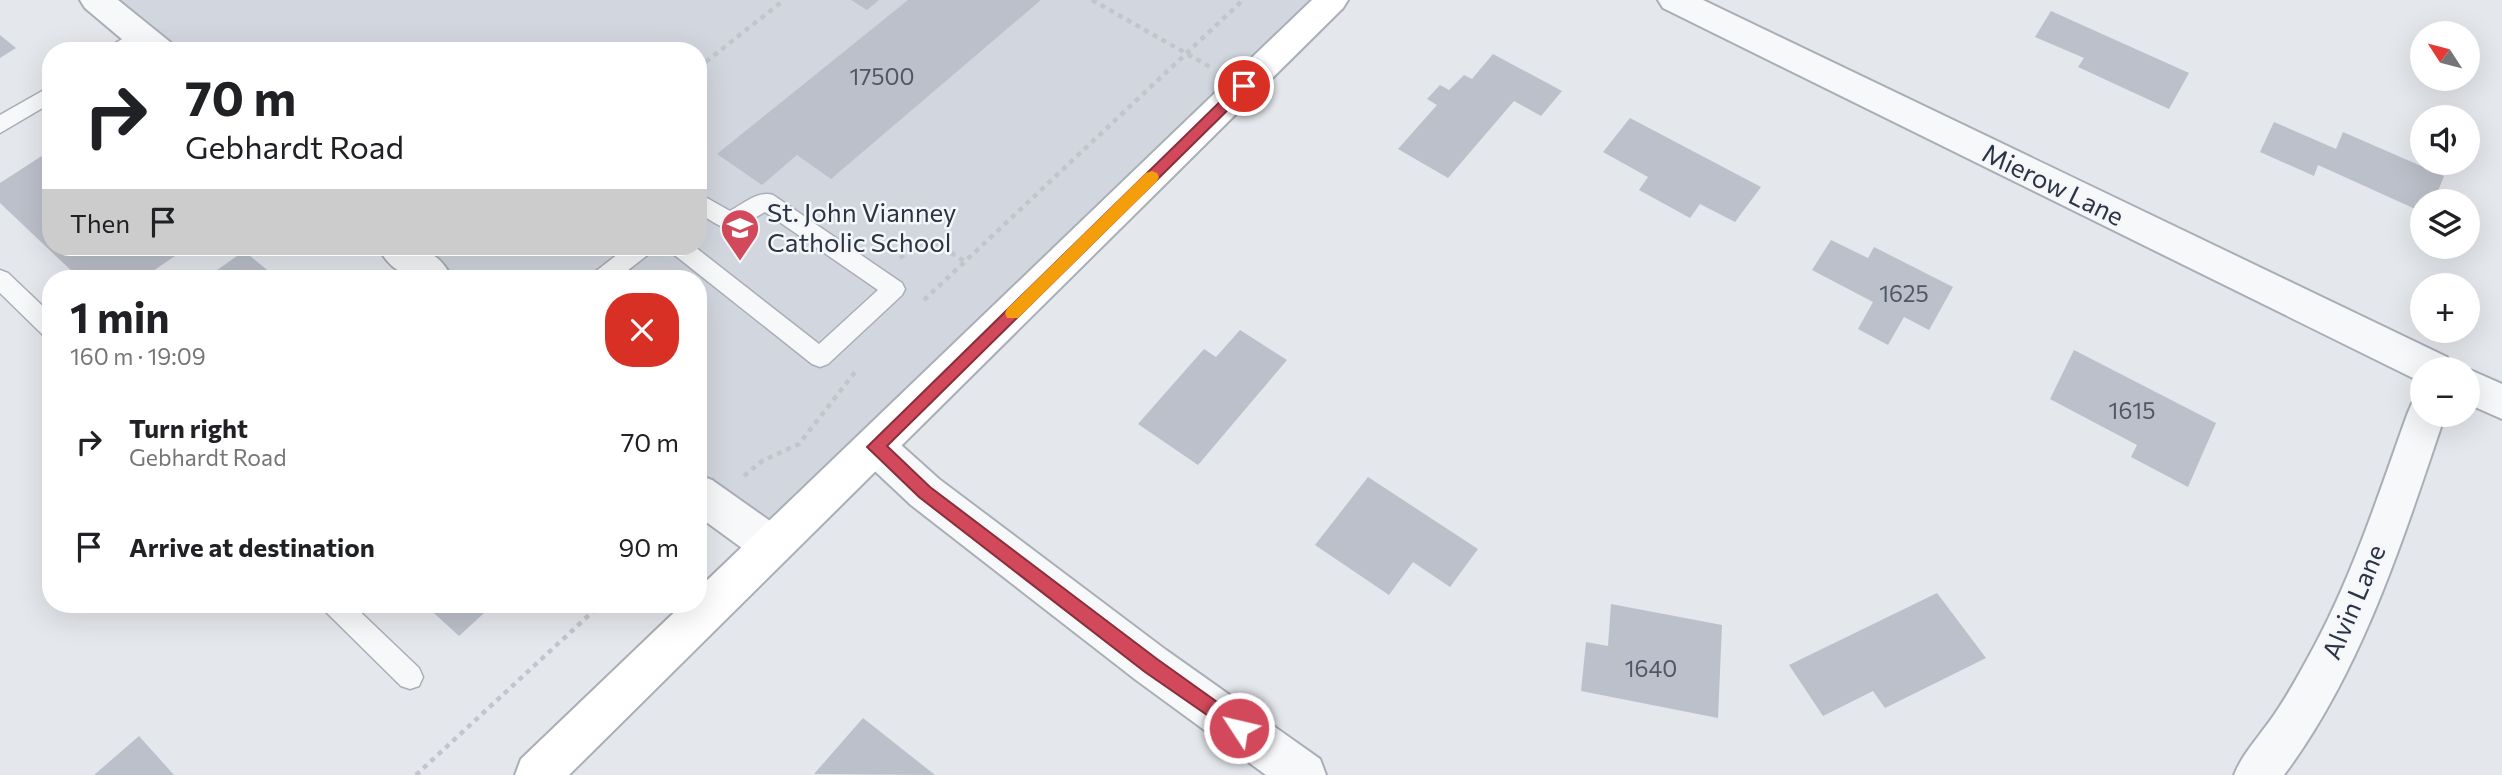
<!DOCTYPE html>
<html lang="en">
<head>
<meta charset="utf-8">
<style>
	:root { --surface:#fff; --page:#f6f6f6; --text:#202124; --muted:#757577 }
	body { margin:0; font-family:Commissioner,sans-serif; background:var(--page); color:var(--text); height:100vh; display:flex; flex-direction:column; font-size:26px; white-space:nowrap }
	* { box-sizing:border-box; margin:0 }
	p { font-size:23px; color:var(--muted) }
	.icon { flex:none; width:38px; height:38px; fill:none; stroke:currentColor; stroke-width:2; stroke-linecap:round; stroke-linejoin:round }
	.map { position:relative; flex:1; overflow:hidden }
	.side { position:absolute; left:42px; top:270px; width:665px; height:343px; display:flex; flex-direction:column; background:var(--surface); border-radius:28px; box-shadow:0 7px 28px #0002 }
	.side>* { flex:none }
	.banner { position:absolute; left:42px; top:42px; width:665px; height:214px; border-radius:28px; box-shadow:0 7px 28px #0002; background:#fff; color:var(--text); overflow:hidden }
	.needle { width:46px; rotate:306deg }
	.buttons { position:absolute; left:2410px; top:21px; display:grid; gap:14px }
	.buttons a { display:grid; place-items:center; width:70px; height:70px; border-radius:50%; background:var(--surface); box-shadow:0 7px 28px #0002; font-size:35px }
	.pin { position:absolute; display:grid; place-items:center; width:60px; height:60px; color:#fff; margin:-30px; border:4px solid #fff; border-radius:50%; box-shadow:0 2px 7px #0007 }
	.me { position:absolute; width:77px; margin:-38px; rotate:305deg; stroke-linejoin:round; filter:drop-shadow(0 0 5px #0008) }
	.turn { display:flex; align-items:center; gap:24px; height:147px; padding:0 28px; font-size:32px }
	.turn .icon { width:91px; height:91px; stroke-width:2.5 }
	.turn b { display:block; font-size:49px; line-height:60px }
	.then { display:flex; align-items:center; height:66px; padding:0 28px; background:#0003; gap:14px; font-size:26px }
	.round { display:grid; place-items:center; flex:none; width:74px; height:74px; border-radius:28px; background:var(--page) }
	.head { display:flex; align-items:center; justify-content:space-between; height:119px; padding:0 28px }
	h1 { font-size:42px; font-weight:700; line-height:52px }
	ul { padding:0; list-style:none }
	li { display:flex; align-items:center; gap:21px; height:105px; padding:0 28px }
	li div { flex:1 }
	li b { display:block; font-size:26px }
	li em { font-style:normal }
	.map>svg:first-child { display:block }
	.built { fill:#d2d6de }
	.building { fill:#bbc0ca }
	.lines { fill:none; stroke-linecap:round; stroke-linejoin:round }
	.lane-casing { stroke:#a9aeb7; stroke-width:3 }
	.street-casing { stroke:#a9aeb7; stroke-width:4 }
	.secondary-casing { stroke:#a9aeb7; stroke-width:4 }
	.path { stroke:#c2c5cb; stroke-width:4.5; stroke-dasharray:5 5; stroke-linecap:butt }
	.lane { fill:#f7f8fa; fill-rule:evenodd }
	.street { fill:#f7f8fa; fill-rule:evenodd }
	.secondary { fill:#fff; fill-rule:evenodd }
	.route { fill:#d1495b; stroke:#882f3b; stroke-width:2 }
	.slow { fill:#f59e0b }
	.labels { text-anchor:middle; stroke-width:5; stroke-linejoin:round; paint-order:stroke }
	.number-label { font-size:23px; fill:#4f5766 }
	.street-label { font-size:26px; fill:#2b3445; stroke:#f4f6f9 }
	.poi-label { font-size:26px; fill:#2b3445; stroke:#f4f6f9; text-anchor:start }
</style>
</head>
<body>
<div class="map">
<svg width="2502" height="775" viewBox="0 0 2502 775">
	<rect width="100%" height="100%" fill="#e4e7ec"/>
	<path class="built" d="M96,0H1332L772,546L698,493V278H434L396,247H698V51H158Z"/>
	<path class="building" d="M851,0H879L867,10Z
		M908,0H1041L831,179L797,155L762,185L717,154Z
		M2051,11L2189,73L2169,109L2078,67L2084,58L2035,37Z
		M0,35L16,48L0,58Z
		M1493,54L1562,91L1541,116L1514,101L1448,178L1398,149L1437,105L1427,99L1440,85L1449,90L1464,75L1472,79Z
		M1630,118L1761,187L1735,222L1700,204L1690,218L1639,190L1648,177L1603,152Z
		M2274,122L2336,149L2343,132L2444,176L2434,201H2422V212L2318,165L2314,176L2260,152Z
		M51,150V247H188L143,278H79L0,203V183Z
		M1831,240L1868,258L1874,247L1953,287L1929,330L1904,317L1888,345L1858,329L1873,302L1812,270Z
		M244,251L277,278H206Z
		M1240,330L1287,360L1198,465L1138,424L1204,349L1216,357Z
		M2074,350L2216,423L2188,487L2131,457L2137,445L2050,399Z
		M1368,477L1478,549L1450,587L1413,562L1389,595L1315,545Z
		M1937,593L1986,658L1885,708L1873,691L1823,716L1789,665Z
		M424,604H494L459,636Z
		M1611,604L1722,625L1718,718L1581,691L1586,642L1608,646Z
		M863,718L935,775L814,774Z
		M139,736L174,775H94Z"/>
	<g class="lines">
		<g class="lane-casing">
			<path id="lane" d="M140,29L147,31L150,36C140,52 124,51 107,51L110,46Z
				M51,86V103L0,133V115Z
				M698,193L730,211C743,204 759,190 773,195L902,283L905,289L902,295L828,364L820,367L812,364L672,253L669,247H695L819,344L878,290L765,212C730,232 733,236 698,212Z
				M627,247H653L650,253L618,278H592L595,272Z
				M0,270L8,273L51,314V337L43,335L0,293Z
				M323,604H352L419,668L423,677L419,686L410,689L401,686L326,612Z"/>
		</g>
		<g class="street-casing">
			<path id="street" d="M80,0H118L170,42L174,51H136L85,8Z
				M1658,0H1703L2447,357L2452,369H2422V381H2419L1663,8Z
				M378,247C411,246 435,244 452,278C419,279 395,280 378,247Z
				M2468,369L2502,384V419L2468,404Z
				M2422,399V415H2445C2403,539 2363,669 2284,775H2234C2242,755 2256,740 2269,722C2288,696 2303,667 2318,639C2355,568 2380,490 2407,415L2412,403Z
				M876,429L890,435L939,479L1166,650L1320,759L1326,775H1266L1136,680L911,505L862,459L856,447L862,435Z
				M698,475L712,480L787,533L793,546L787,559L772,565L757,559L698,516Z"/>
		</g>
		<g class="secondary-casing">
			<path id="secondary" d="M1312,0H1348L1343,8L569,775H515L521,759L683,604H698V589Z"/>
		</g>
		<path class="path" d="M1092,0L1212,68
			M698,68L784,0
			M900,258L916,245L931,240L964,261
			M924,300L1243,0
			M744,476L762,461L799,444L855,372
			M416,775L601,604"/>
		<use href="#lane" class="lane"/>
		<use href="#street" class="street"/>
		<use href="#secondary" class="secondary"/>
	</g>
	<path class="route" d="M1244,81L1248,83V90L887,446L930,487L1157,659L1245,722L1248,728L1245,734L1239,737L1145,672L919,497L867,447L1239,83Z"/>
	<path class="slow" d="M1152,171L1157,173L1159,177L1157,181L1018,318H1007L1005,313L1007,309L1146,173Z"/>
	<defs>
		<g id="school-pin" transform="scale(2.0125)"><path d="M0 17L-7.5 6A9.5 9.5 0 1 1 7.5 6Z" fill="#d1495b" stroke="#f4f6f9"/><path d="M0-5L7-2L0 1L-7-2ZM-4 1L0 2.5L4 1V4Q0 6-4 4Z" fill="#fff"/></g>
	</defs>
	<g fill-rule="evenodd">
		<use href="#school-pin" x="740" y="228"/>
	</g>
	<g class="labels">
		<g class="number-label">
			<text x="882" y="85">17500</text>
			<text x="1904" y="302">1625</text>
			<text x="2132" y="419">1615</text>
			<text x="1651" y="677">1640</text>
		</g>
		<g class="street-label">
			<text transform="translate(2053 185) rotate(26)" y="9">Mierow Lane</text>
			<text transform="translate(2354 602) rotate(-67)" y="9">Alvin Lane</text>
		</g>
		<g class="poi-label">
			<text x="767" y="222">St. John Vianney<tspan x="767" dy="30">Catholic School</tspan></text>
		</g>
	</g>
</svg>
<div class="buttons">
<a><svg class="needle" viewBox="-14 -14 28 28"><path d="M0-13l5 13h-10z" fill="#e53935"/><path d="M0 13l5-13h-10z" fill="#757577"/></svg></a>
<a><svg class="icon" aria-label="sound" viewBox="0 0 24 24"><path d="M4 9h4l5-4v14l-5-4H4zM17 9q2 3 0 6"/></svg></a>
<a><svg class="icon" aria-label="layers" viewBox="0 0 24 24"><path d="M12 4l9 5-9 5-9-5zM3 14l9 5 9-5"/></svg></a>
<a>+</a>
<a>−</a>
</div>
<div class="pin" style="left:1244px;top:86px;background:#d93025"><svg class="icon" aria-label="arrive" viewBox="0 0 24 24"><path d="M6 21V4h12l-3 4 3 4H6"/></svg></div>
<svg class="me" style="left:1239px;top:728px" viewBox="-20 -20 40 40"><circle r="17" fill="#d1495b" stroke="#fff" stroke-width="3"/><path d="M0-11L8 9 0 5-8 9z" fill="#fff"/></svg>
<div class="banner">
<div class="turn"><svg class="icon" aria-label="right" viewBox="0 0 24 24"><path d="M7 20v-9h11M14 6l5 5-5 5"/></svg><div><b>70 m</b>Gebhardt Road</div></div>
<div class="then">Then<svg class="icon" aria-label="arrive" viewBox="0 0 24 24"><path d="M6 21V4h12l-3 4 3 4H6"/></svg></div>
</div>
<section class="side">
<div class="head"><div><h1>1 min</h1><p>160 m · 19:09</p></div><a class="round" style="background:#d93025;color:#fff"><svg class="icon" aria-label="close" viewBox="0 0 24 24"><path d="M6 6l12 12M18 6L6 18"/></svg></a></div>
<ul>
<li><svg class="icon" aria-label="right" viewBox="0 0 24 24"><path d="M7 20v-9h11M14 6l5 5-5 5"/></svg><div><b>Turn right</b><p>Gebhardt Road</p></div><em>70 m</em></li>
<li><svg class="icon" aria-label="arrive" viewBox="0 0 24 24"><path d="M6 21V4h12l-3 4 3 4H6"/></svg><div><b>Arrive at destination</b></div><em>90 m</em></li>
</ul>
</section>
</div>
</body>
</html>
